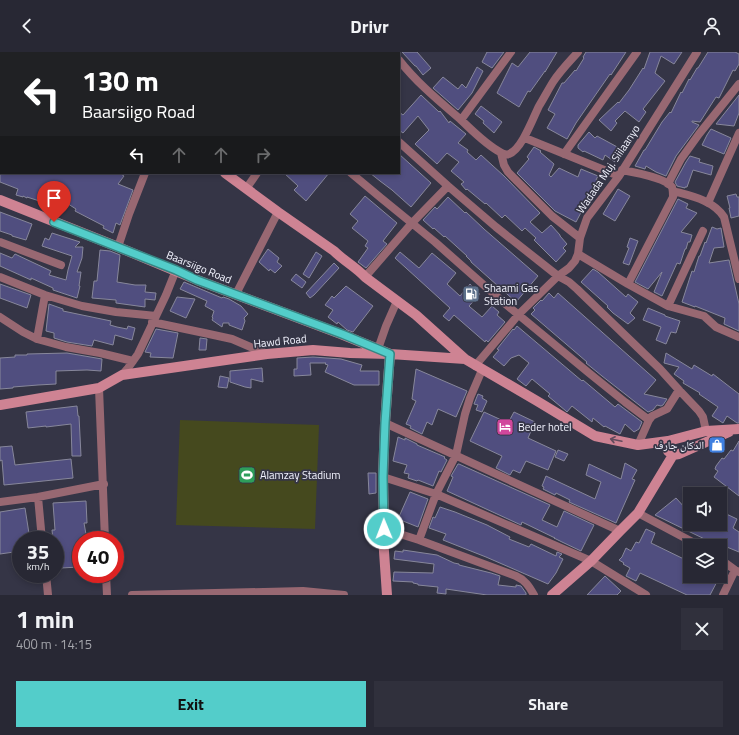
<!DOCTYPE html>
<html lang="en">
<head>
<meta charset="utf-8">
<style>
	:root { --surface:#282834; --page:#30303c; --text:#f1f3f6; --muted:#a5a6ac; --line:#44444f; --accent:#53cdca }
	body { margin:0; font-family:"Titillium Web","Noto Naskh Arabic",sans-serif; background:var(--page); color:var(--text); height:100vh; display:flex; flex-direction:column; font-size:15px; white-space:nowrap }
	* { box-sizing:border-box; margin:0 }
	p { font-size:13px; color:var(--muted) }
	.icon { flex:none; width:22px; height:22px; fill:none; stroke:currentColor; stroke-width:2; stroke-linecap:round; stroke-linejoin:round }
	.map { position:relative; height:543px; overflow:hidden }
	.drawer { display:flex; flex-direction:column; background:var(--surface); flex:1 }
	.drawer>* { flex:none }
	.hud { position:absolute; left:0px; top:0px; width:400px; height:122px; box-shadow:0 2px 6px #0003,0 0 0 1px var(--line); background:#202124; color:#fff; overflow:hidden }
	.controls { position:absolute; left:683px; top:435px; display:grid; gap:8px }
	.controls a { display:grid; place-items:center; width:44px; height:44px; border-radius:0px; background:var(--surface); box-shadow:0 2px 6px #0003,0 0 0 1px var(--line); font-size:20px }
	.speed { position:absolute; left:12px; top:479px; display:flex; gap:8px; font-size:20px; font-weight:700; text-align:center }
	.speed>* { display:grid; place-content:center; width:52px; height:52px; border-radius:50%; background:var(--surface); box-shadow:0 2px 6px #0003,0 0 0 1px var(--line); line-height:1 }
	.speed small { font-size:10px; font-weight:400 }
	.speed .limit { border:6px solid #d22; background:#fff; color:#111 }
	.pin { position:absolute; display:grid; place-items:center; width:34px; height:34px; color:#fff; margin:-41px -17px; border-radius:50% 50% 50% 0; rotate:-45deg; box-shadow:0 0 4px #0007 }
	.pin .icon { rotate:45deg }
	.me { position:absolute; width:44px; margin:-22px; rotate:359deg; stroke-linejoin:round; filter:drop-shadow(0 0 3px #0008) }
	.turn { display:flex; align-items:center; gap:14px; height:84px; padding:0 16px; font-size:18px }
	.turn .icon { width:52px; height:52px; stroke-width:2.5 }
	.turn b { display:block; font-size:28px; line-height:34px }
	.lanes { display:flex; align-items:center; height:38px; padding:0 16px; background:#0003; justify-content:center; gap:20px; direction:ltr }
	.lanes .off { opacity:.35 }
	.round { display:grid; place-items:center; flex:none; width:42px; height:42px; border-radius:0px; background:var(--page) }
	.headline { display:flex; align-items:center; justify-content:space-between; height:68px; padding:0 16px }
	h1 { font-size:24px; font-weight:700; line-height:30px }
	.cta { display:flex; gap:8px; margin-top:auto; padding:8px 16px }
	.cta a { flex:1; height:46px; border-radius:0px; background:var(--accent); color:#111; font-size:16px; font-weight:700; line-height:46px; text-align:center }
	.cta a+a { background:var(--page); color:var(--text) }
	header { display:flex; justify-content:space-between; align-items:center; height:52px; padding:0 16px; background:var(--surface); font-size:18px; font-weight:700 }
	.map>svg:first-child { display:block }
	.green { fill:#45491e }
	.building { fill:#504e7f; stroke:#87879b }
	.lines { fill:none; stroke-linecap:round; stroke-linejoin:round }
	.street { stroke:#986872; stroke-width:8 }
	.secondary { stroke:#ce8393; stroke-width:10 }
	.oneway { stroke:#634c5d }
	.route-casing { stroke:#368583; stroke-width:10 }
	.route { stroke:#53cdca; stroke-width:7 }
	.labels { text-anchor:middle; stroke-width:3.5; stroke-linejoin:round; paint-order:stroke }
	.street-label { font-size:11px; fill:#f3f4ff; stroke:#353546 }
	.poi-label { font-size:11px; fill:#f3f4ff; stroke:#353546; text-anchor:start }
</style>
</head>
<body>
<header><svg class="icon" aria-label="back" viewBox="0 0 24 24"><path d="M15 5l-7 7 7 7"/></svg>Drivr<svg class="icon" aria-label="person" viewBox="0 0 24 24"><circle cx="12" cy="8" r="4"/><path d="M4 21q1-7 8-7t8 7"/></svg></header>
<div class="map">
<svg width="739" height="543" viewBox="0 0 739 543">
	<rect width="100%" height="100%" fill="#353546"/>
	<path class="green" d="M180,368L319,373L315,477L176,473Z"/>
	<path class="building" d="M402,0H417L431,16L423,23L416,14H415Z
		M487,0H504L492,16L482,10Z
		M530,0H557L545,20V19L530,40L528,39L519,55L497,41L512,11L518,15Z
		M586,0H626L611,23L610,22L576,71L567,87L547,76L555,62L548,58L562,31H564L575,18L576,19L584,6L583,5Z
		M650,0H682L674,12L661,4L655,21L665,29L643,57L646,60L639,70L625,59L615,69L617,71L611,79L599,68L618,50L619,51L629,38L643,16L644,17Z
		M708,0H735L739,2V12L735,19L733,18L719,46L716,45L700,70L692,69V70L699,73L676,104L666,124L656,120L646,114L645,117L635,114L644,98H645L662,70L670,60L671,61L681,40L682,41L689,27L690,28L697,16H698Z
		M477,15L483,19L472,41L458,58L433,36L443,25L458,37L462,32L466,36Z
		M421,43L439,60L440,59L449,71L450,69L466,82L458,91L468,98L467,100L476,108L481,103L504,124L540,161L530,170L542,181L551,173L560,183V184L567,192L563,196L566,199L556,210L534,188L536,186L525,176L522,179L505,163L502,166L486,151L485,152L467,137L466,138L461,132L464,130L451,119L459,110L447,101L437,112L415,92L429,78L418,64L403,81L399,78V60L403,63Z
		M739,43V61L734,74L716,72Z
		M481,54L502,70L494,81L483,71L484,69L475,62Z
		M711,77L731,86L724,102L702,93L707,83Z
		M589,80L595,86L597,84L621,97L615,110L605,103L603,108L584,99L583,100L578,96V93Z
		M534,95L541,99L540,100L554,112L549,123L551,125L559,116L578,125L581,117L598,124L596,128L601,129L598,136L594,134L587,151H586L576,170L555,159L517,121L529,107L527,105Z
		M399,102L431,131L411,155L392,138L380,129L370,121H399Z
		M690,104L700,107L699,110L713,114L711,123L693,118L687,135H685V136L677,134L675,130L686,110Z
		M0,121H119L124,124L118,132L133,138L120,173L116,171L113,181L103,176L104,174L75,159L76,157L62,148L61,151L54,149L52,153L27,145V146L23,144V145L16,143L18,137L0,130Z
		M284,121H329L306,149L294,138L298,134Z
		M618,137L630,144L615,169L603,162Z
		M736,142L737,145H739V164L731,166L729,156H730L727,144Z
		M365,144L397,171L383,189L387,192L366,216L358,210L368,196L365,194L368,189L352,176L358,169L350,162Z
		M448,145L465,161L466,160L484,177L538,224L516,250L471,210V209L466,204H467L445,184L444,185L434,176L433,177L423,168L435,155L437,157Z
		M678,147L688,152L686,156L697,161L681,180L692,183L690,190H688L686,197H685L680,212L677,211L662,244L654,240L662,220L648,237L635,230Z
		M0,160L32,172L26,188L12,184V183L0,179Z
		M712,175L717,177L721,176L724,195L714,196L709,211L729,208L739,252V279L724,272L725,266L695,254V255L682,250L692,219L694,220L699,204H700L705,190L706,191Z
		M52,181L80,190L75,195H83L82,206L77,220H81L79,234H80L77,246L53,238V236L31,226V228L0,214V201L12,206L15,202L51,219L49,223L66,228L68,218L72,204L42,194L45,186L49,188Z
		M630,186L638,189L629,213L623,211L629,196L627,195Z
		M268,197L279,206L277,210L282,214L275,221L270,217L269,219L259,210Z
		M100,198L110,199L120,203L117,230L135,233H146L145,240L156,241L155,248L145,247V255L116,251V248L92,246L94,229H97Z
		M316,200L322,204L309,226L303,222Z
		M400,200L419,216L432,201L456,221L447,232L460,244L470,232L480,242L469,254L470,255L482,265L492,254L499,260L497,263L505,270L488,290L486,288L485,290L454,263L449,269L443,264L450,256L395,206Z
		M334,211L339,216L314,243L310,246L306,241Z
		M593,217L598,220L626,245L628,242L638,250L630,261L635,266L628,272L613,261L607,255L608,254L581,230Z
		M296,222L306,230L302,236L291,228Z
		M184,230L222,246L223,245L229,247L241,254L248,262L244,266L245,269L242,278L229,273V271H223L222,275L212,268L213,266L212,265L214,259L205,254L207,249L180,237Z
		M0,232L31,243L27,256L0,246Z
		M346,234L373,254L353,280L347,278L338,270L337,272L328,265L333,258L325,253L332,244L334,246Z
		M549,241L554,246L558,241L656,328L644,342L667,347L663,353L661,354L657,353L653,358L648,360L602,324L586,311L587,310L531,262L535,258L533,256L541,248L542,249Z
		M177,245L195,247L186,266L170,259Z
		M49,252L63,257V259L111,269L110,273L117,275L127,277L128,274L135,276L132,288L115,283L113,293L94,288L92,294L67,290L54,286V281L46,279Z
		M648,256L665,263V264L680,269L676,281L671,280L666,292L656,288L661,275L643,268Z
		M517,274L582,329L583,328L615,355L618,352L642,370L639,377L634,380L625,372L620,382L605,374L604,375L593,366L592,370L572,354L567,360L566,359L548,344L550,342L532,327L526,334L517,327L529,311L519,303L511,306L504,314L493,305L499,298L497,297L513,277L514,278Z
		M156,277L178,281L173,306L150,305L151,301L145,300Z
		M200,286L207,287L206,298H199Z
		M67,301L102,307L101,319L87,318L56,319V332L38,333L13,335V336L0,337V306L15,305V303H27V302Z
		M666,301L692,317L694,313L712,324L713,322L739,342V371H737L727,364L723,371L712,364L718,355L699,342L700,341L683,331L684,329L674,322L679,315L664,311Z
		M313,305L341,307L362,313L360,319H379V333H354L325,320L328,313L325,312L326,311H310L311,323L294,324V317H297V306Z
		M262,316L263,330L251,327V336L245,335L230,330V319Z
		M416,317L467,339L456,365L438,357L432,373L427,370L422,382L410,376L411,374L406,372L416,349L412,347Z
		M220,324L229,326L227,336L218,335Z
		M478,342L483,344L482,346L487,349L482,360L476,358L478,353L474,352Z
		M77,354L78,364H79L81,404H72L71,372L46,375V374L28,376L26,360Z
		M484,360L508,371L514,360L535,370L528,386L556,399L548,418L526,409L520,421L513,418L510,423L496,416L502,404L470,389Z
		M398,385L405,388V386L417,392V393L445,405L444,406L447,408L441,420L439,419L433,434L418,428L417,429L408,426L409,422L404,421L407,413L393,409Z
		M739,389V444L714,425L718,419L715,417L716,414L722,406L724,407L731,398L733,399Z
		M12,394L15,413L71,407L73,426L4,433L2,408L0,409V395Z
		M558,398L568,402L564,409L555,405Z
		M625,411L637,418L632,427L635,428L616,471L569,450L570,448L556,441L555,443L543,437L544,435L542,434L546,424L595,447L601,430L586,423L589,412L621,427Z
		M458,412H459L550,453L542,468L557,475L564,459L594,473L581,499L562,490L554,486H555L522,470L521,473L447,439L453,425L451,424Z
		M368,421H376V441L369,442Z
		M410,440L428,447L418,475L398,467Z
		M676,446L686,457L690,452V472H720V459L737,467L733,476L739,480V500L717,491V493L655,463Z
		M86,449L87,471H84L87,488H81V507H79V515L61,516V508L55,509V488H53L52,478H55L53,451Z
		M440,455L455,460L487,473L510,485L509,487L529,495L531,492L556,504L557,500L562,502L559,505L563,507L556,521L548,532L486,505L443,488L446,482L429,476L433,465L435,466Z
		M25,456L30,488H21V499L0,502V460Z
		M646,477L655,481L651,491L690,510V524H720L710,543H687L640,521L636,529L626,524L630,516L623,512L624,511L619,508L622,505L626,496L631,499L636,490L639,491Z
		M403,498L437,503L454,511L459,512V513L491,521L500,524L498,533L516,535V533L521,534L526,541V543H487L446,537V542L437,541L438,535L418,533V532L413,531V530L393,529L394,520L433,521L434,512L394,507L395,499L403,500Z
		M605,524L621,539L617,543H587Z"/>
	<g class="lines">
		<path class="street" d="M127,0L128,1
			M211,0L212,1
			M301,0L302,1
			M392,0L393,1
			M92,1L93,0
			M360,1L361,0
			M399,8C417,31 439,49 460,67C473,79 485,92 500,100C503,102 506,103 509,102C522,97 533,66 539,54C544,46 548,38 553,30C560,19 569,10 578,0
			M0,53L1,54
			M461,68L511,0
			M525,86L619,124
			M399,90L448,134L496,175L558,224L569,230L577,237L660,317L679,338L699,359L703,365L706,379
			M501,101L504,113L508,120L552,164L580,186
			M564,102L637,0
			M0,111L1,110
			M622,118C633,120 666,126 672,135C673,138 673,142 673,145L628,232
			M351,121L381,146L435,190L503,250L589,321L625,350L649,368
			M668,132L681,107L699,82L739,32
			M246,137L257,121
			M673,139C691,144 713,148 724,165L739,227
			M708,151L739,81
			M0,190L61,213
			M118,195L129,162L145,121
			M578,202L628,232L668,254L704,264L716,275L739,285
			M0,225L45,243L82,254L116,260L156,264
			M365,225L412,171L448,134
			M236,242L278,160
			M668,254L703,179
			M0,265L23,280L37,287L66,295L100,301L133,309
			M152,270L209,282L232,287L267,302
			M37,287L45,243
			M378,297L386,274L397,249
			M475,314L519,262L558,224L569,216L575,209L578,202L580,186L587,166L619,124L697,0
			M122,323L128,316L138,302L166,243L176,218
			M99,336L105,488
			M385,371L620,479
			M638,393L649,368L652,364L667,357L679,338
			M383,425L436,442L591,509L646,543
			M38,445L42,488
			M0,450L38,445L104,432
			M638,461L700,494
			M384,477L419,488L516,524C525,528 529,534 534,543
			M419,488L436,442L456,403L465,362L470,346L482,318
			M720,507L735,518L739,520
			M46,522L48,543
			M106,522L107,543
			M132,543L303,539L344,543
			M723,543L735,518"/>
		<path class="secondary" d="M74,0L75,1
			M225,121L278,160L334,199C344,209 356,215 365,225L416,263L465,307
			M0,148L118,195L197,228L341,282L390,302L385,371L383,425L384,477L383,485L387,543
			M0,353L99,336L122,323L267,302L313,298L350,301L390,302L465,307L537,349L595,384L638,393L668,389L706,379L739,377
			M668,389L666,395L668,399L673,403L679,402L729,380
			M552,543L591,509L620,479L638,461L673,403"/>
	</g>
	<defs><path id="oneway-shaft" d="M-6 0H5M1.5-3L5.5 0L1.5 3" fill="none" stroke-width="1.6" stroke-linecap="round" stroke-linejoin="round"/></defs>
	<use class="oneway" href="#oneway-shaft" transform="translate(616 388) rotate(-168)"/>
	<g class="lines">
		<g class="route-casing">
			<path id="route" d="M54,170L176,218L197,228L342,282L390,302L385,371L383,425L384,477"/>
		</g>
		<use href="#route" class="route"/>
	</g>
	<defs>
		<g id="fuel-square" transform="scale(0.9)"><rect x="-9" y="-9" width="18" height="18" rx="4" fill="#5c6f8a" stroke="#353546"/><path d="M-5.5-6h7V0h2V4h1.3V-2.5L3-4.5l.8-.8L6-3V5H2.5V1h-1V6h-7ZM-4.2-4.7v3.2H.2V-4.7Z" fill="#fff"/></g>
		<g id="hotel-square" transform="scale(0.9)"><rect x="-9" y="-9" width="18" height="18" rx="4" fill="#d1479c" stroke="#353546"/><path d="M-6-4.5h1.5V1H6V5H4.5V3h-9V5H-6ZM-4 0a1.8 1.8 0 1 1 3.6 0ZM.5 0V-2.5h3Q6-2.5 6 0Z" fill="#fff"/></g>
		<g id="shop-square" transform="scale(0.9)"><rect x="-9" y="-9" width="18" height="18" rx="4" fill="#3f7fe0" stroke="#353546"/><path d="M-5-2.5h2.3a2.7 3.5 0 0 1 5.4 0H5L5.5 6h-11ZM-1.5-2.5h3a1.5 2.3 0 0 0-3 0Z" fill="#fff"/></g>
		<g id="stadium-square" transform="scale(0.9)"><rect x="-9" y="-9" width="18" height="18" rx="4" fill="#2e9e5b" stroke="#353546"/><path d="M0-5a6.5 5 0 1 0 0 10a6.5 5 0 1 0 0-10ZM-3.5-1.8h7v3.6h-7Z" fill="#fff"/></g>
	</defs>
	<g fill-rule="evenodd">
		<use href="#fuel-square" x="471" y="242"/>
		<use href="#hotel-square" x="505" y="375"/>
		<use href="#shop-square" x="717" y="393"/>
		<use href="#stadium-square" x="247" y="423"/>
	</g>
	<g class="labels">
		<g class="street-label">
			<text transform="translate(608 117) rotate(-56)" y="4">Wadada Muj. Siilaanyo</text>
			<text transform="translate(199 215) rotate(22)" y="4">Baarsiigo Road</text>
			<text transform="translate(280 289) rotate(-6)" y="4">Hawd Road</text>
		</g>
		<g class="poi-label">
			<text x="484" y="240">Shaami Gas<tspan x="484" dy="13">Station</tspan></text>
			<text x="518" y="379">Beder hotel</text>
			<text x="704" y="397" text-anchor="end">الدكان جارف</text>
			<text x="260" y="427">Alamzay Stadium</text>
		</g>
	</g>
</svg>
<div class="controls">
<a><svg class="icon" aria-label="sound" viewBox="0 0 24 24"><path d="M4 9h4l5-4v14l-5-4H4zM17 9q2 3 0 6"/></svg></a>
<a><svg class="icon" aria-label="layers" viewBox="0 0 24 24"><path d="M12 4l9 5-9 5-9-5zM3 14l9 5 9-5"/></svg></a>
</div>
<div class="speed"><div>35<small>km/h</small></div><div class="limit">40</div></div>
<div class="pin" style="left:54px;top:170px;background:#d93025"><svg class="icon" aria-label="arrive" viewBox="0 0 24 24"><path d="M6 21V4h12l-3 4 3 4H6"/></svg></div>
<svg class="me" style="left:384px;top:477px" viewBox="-20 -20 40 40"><circle r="17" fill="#53cdca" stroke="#fff" stroke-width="3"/><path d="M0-11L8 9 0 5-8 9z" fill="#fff"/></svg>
<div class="hud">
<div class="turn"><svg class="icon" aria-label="left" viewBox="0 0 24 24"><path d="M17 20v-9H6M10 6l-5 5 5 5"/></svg><div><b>130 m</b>Baarsiigo Road</div></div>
<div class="lanes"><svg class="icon" aria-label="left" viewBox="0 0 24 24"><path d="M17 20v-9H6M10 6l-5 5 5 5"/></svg><svg class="icon off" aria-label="ahead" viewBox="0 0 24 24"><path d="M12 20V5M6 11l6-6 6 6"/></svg><svg class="icon off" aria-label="ahead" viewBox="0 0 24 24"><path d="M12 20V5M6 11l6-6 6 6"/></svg><svg class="icon off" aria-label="right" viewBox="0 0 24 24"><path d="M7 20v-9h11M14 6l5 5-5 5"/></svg></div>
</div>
</div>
<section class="drawer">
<div class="headline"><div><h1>1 min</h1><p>400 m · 14:15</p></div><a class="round"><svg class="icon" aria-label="close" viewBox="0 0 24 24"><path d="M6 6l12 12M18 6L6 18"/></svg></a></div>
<div class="cta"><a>Exit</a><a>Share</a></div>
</section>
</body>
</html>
